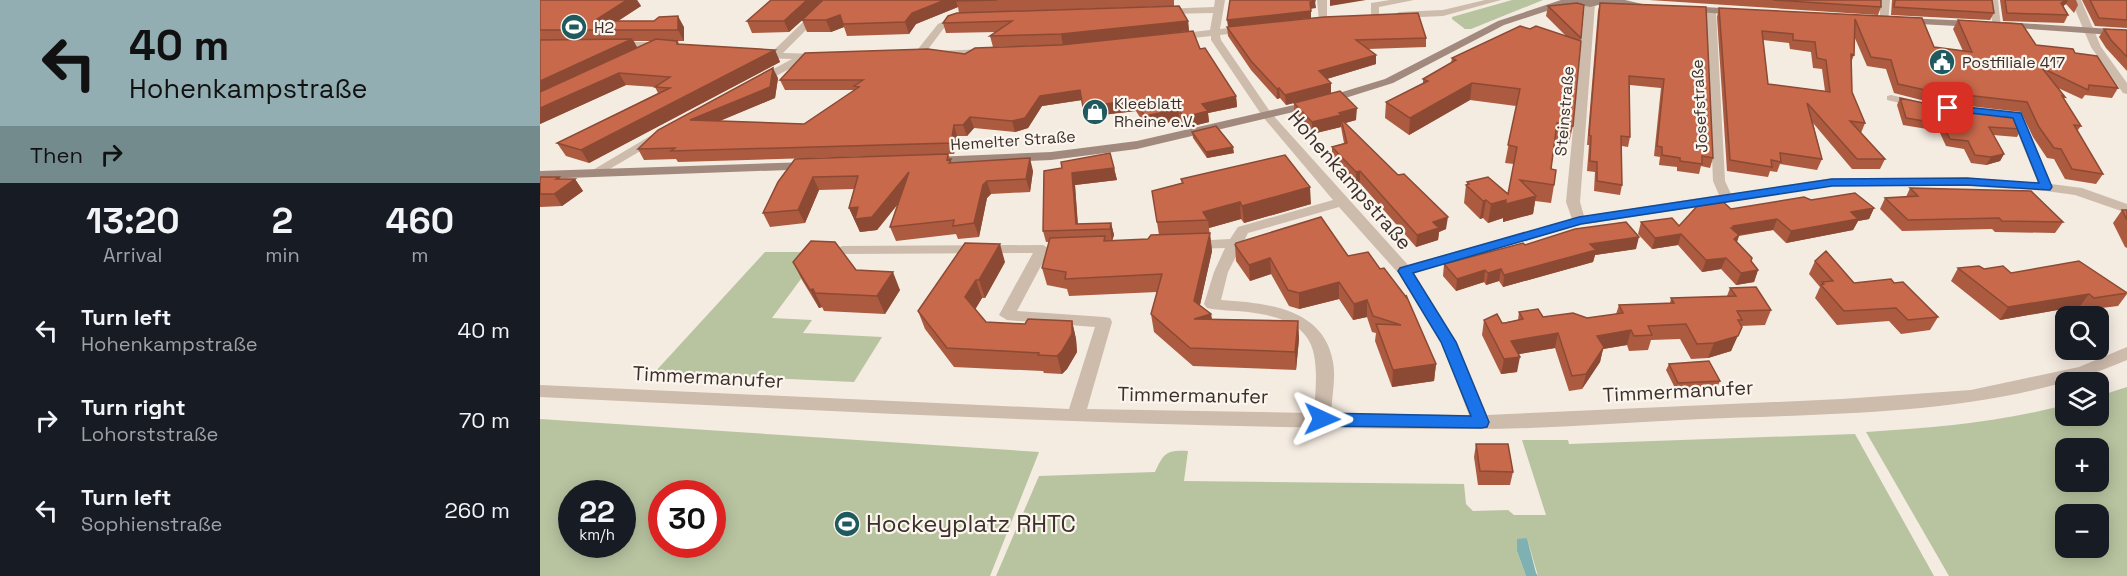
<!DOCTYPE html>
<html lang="en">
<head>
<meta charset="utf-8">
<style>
	:root { --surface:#171b24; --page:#242831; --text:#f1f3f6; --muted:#9ea1a6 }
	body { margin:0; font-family:"Space Grotesk",sans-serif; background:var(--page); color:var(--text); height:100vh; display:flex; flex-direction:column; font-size:22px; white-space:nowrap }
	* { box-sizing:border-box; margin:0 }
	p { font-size:20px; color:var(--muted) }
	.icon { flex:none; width:33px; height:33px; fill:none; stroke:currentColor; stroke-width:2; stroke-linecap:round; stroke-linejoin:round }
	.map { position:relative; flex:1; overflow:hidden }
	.sheet { display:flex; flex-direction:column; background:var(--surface); width:540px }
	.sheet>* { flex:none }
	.hud { background:#92aeb2; color:#111; overflow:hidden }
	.tools { position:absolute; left:1515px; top:306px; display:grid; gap:12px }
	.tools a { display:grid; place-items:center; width:54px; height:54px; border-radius:12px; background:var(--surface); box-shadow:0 3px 15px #0003; font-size:30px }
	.speed { position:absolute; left:18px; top:480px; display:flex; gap:12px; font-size:30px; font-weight:700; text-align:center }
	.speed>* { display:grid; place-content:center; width:78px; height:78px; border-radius:50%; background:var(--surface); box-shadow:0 3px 15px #0003; line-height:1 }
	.speed small { font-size:15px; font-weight:400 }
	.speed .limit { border:9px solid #d22; background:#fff; color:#111 }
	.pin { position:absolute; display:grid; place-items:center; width:51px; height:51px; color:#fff; margin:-26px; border-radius:12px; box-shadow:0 3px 9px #0006 }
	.me { position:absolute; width:66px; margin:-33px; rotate:91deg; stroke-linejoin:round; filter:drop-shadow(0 0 4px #0008) }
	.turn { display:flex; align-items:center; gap:21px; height:126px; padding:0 30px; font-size:27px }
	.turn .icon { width:78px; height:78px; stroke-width:2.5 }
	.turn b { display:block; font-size:42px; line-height:51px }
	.then { display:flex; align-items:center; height:57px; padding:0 30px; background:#0003; gap:12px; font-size:22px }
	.eta { display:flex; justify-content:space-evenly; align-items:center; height:102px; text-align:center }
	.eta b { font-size:36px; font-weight:700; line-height:42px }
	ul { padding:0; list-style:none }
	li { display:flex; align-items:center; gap:18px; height:90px; padding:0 30px }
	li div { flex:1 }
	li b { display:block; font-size:22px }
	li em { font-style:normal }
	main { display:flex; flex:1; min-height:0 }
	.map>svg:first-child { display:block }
	.green { fill:#b8c4a0; fill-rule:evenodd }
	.water { fill:#7fb0b2 }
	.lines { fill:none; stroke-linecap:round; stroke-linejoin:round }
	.street { fill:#cdbbac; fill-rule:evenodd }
	.secondary { fill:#a18a7d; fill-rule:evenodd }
	.wall { fill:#ac5a40; fill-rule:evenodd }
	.shaded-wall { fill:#8c4a34 }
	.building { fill:#c8694b; stroke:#8c4a34; stroke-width:1.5; fill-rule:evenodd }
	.route { fill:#1a73e8; stroke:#114b97; stroke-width:1.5 }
	.labels { text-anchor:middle; stroke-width:4.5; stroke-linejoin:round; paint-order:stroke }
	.far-poi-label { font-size:16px; fill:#3b302b; stroke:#fbf5ee; text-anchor:start }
	.far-street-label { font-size:16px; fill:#3b302b; stroke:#fbf5ee }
	.street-label { font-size:20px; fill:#3b302b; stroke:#fbf5ee }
	.near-poi-label { font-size:24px; fill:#3b302b; stroke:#fbf5ee; text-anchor:start }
</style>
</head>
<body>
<main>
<section class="sheet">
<div class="hud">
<div class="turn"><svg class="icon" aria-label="left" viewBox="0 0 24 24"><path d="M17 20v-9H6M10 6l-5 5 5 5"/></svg><div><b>40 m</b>Hohenkampstraße</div></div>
<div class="then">Then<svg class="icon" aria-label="right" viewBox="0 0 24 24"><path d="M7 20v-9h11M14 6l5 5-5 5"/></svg></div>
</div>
<div class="eta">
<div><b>13:20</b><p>Arrival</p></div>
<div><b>2</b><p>min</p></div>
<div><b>460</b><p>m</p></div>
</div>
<ul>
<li><svg class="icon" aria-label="left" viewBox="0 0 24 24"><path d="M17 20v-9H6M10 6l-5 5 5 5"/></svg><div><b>Turn left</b><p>Hohenkampstraße</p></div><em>40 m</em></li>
<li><svg class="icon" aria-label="right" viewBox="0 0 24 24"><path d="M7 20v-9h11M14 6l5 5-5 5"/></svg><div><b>Turn right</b><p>Lohorststraße</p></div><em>70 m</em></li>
<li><svg class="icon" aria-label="left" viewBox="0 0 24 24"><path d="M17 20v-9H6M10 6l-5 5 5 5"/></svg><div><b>Turn left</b><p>Sophienstraße</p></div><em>260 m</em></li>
</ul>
</section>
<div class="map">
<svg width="1587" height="576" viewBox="0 0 1587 576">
	<rect width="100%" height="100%" fill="#f4ebe1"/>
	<path class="green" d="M972,0H1003L931,29H925L912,19V17Z
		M225,252H281L232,318L272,320L263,333L342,337L314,382L114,373Z
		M1587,387V576H1409L1326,432C1394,428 1460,422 1525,405L1526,416H1558L1559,396ZM1526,448H1558V482H1526ZM1526,514H1558V548H1526Z
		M0,419L499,452L450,576H0ZM32,494H82V544H32ZM122,494H172V544H122Z
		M1315,434L1394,576H998L987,538L977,540V551L986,576H456L499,476L615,472C624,453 626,450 648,451L644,481L924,484L926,504L933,511L968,510L974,515H1006L982,440H1028L1029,444Z"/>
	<path class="water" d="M987,538L996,573L998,576H986L977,551V539Z"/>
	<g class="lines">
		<path class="street" d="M286,0H296L243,53L279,54L283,55V59L266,60L221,84H213V80L252,59L219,58L214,55L215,53L232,52Z
			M675,0H685L680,29L706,26L711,29L706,32L680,35L681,40L731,113L868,265L1032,219L1026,202L1045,4L1050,1L1055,4L1040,202L1044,216L1179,195L1173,181L1166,11L1171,8L1176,11L1185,181L1191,194L1292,178H1427L1498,183L1472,119L1452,115V111L1456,110L1481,114L1511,184L1542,188L1587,204V213L1535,195L1506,191L1427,186H1292L1040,225L874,273L917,342L947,415L1302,399L1431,390L1539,367L1587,347V360C1457,416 1301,413 1161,419C1087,422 1012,429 937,429C624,429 312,412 0,397V385L529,409L555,327L467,320L459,315L493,253L302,254L295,250L302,246L503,245L510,249L477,311L564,317L570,318L572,322L547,409L774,413C779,350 780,321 708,312C694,310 680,311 667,308L664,304L674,272L685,248L653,249L646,245L653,241L690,239L698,227L793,200L723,117L671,40V36L635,40L630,37L635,34L670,30L673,13L624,14L621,13V9L674,7ZM799,207L859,274L901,342L929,415L791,413C792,396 796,378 793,362C784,308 726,303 681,300L688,272L708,233Z
			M777,0H787V23L779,21Z
			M850,0H874L839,7V17L831,19V3Z
			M945,0H961L903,16L859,18L854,15L859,12L903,10Z
			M1340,0H1350L1348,22L1340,20Z
			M1448,0H1458L1461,27L1453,25Z
			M1531,0H1541L1561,47L1587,83V94L1583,93L1551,47Z
			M420,14L423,15V19L404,28L383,56H375L374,54L398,24Z
			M75,42H123L128,45L123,48L71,47V43Z
			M447,49L451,50V54L396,57L391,54L396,51Z
			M1351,95L1382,102L1384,104L1378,107L1347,100V96Z
			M122,129L126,130V136L56,177H48L46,174Z"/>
		<path class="secondary" d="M1021,0H1085L1111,6L1106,9L1067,3L1050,7L1031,3L964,25L853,83L783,105L597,149L511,160L393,165L387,161L393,157L511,152L597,141L776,100L845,79L958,21Z
			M1148,6L1198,9L1203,12L1198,15L1145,11L1143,9Z
			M1363,18L1435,21L1440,24L1435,27L1360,23L1358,21Z
			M1465,22L1587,30V36L1462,27L1460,25Z
			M270,162L274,163L276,166L274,169L0,179V171Z"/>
	</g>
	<path class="wall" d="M0,0H97L101,6L78,21L144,27V41H138L139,44L235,50L240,62L49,163L26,156L17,143L118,93L115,87L86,85L0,124ZM94,41H111L97,48Z
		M231,0H634V6L419,13L418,7L376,24L369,34L307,36L304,27L291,32H267L262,20L267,16L249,32L212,33L207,21Z
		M1109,0H1341V7L1338,15Z
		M1352,0H1452L1454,13L1450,20L1351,15Z
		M1460,0H1536L1538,5L1534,13L1526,4L1523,6L1528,15L1524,23L1463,21Z
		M1542,0H1587V28L1555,26Z
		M1060,3L1166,7L1173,158L1170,168L1161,166L1159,174L1137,171V167L1119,165L1120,157L1114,156L1121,88L1090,85V137L1088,147L1082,146V185L1080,195L1054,191L1055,172L1047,171L1049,145H1047L1058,11Z
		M1044,5L1033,126L1029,143L1015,141L1011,169L1014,185L1011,203L995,201L993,214L963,222V218L948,223L943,218L940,219L924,203L926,185H927V182L968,194L974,164L965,163L976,106L930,100L869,135L845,118L846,102L883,83V79L911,63L912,58L990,29L1026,36L1006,16L1008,6Z
		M1179,8L1382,18L1394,47L1423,51L1413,29L1418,20L1496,45L1535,53L1578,88L1572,98L1545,95L1542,99L1518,88L1525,97L1524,99L1541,126L1537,131L1563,174L1556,184L1525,179L1514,159L1507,158L1493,137L1481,112L1385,101L1354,93L1346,69L1327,66L1314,36V55L1312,60V92L1325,123L1321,133L1345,159L1340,169H1312L1273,123L1282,159L1277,170L1240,164L1237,172L1230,171L1228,177L1187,171L1177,17ZM1223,40L1249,43L1250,49L1271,52L1273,68L1282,69L1285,91L1228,84Z
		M408,16L648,21L649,31L523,45L453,47L450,36L456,32L406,33L403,23Z
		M687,27L886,38V47L828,49L836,55V64L787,79L791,83V93L816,120L805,123L906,229L899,232L898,240L876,247L820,183H816L792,158V147L804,143L801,127L772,134L754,114V103L746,105L740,98L737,99L711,70L688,36Z
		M1564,29L1587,30V71L1566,48L1559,37Z
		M660,49L696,96L697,107L668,113L669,122L645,128L640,120L606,127L596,111L545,117L542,100L502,106L488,128L475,132L434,128L427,136H417L414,154H408L412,163L493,171L490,192L451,194L447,198L439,237L418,239L416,234L356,241L350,227L358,204L337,230L320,232L309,208L314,189L279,190L265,223L230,227L223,213L238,182L337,156L138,162L136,159L104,160L98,149L238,78L235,98L179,121L264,124L314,90H245L240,80L425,54Z
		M1360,98L1481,129L1477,137L1453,135L1464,154L1460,161L1446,165L1431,163L1424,149L1406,146L1399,131L1363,125L1357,105Z
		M652,132L694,153L667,158L653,138Z
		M574,168L577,180L535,185L538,224L571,223L574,235L572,241H566L608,239L619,235L612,191L642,183L641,179L771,204L704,223L701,219L669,228L672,251L660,305L671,314L672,319L758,321L759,339L756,370L653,366L614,332L611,314L617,292L529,296L527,289L507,285L502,268L509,242H506L503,231L504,171Z
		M0,177H19L20,179H35L43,191L22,206L0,207Z
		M1370,188L1523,222L1515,233L1455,232L1452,229L1362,231L1340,209L1345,198L1366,197Z
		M1271,200L1334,208L1329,219L1318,221L1313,230L1246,243L1233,230L1199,236L1197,242L1218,270L1214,282L1196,285L1181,269L1162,272L1138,245L1112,249L1098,234L1101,222L1139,226L1191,209Z
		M1582,210H1587V248L1585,247L1573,223Z
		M695,245L808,256L896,364L894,381L852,387L835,341L836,333L832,332L827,317L813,320L799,299L759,309L749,306L731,274L710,281L696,261Z
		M985,245L1096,249L1055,255L1053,262L963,287L959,281L946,285L944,282L916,291L903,276L904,264Z
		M1275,261L1314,283H1354L1398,317L1390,330L1361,334L1349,321L1297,325L1275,298L1280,287L1269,274Z
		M253,262L316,270L360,290L345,314L284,311L282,307L279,308L262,280Z
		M465,262L445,298H442L435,309L446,322L485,324L532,321L536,339L537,352L527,369L522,374L504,373L503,371L414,367L385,329L378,311Z
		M1418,268L1444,269L1471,273L1587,294L1578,306L1545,310L1540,306L1460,320L1411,281Z
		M1190,288L1231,310L1225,325L1201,326L1191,351L1168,358L1151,359L1140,339L1111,340L1108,350L1089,351L1087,345L1063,349L1060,362L1042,389L1029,391L1015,348L978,354L977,372L961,374L942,335L944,320L962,323L978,320L979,312L1003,317L1047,318L1076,314L1079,305L1130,303L1131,298L1187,296Z
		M1129,364L1180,381L1177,388L1136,390L1126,370Z
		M936,444L973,472L970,485H938L934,457Z"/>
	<path class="shaded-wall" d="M87,0H97L101,6L64,30L54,21Z
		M267,0H284L249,32L244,21Z
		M405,0H423L416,1L418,7L376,24L369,34L365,22L372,13Z
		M790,0H826L790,6Z
		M1526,0H1528L1526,4L1517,11L1521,3Z
		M775,1L776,8L770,9V2Z
		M771,11V18L688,27L687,20Z
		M300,15L304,27L291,32L286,20Z
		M138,16L144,27V41L138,30Z
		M648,21L649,31L523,45L521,34Z
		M92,39L99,50L0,97V81Z
		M235,50L240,62L49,163L41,150Z
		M836,55V64L780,81L779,71Z
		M233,68L238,78L235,98L156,131L150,120Z
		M79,73L86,85L0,124V108Z
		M791,83V93L746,105L745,95Z
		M932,83L930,100L869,135L870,118Z
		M739,88L740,98L737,99V89Z
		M540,90L542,100L502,106L488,128L475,132L472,121L500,96Z
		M696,96L697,107L668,113L669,122L645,128L644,117L662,104Z
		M594,100L596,111L545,117L543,107Z
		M817,108L816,120L802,124L801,119V127L772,134V122Z
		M638,109L640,120L606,127L605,116Z
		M430,117L434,128L427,136L423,125Z
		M414,125L417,136L414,154L411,143Z
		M693,147L694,153L667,158L666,152Z
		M1464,154L1460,161L1446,165L1451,157Z
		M490,158L493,171L490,192L486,179Z
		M574,168L577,180L535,185L538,230L536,224L532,173Z
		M820,171V183H816V172Z
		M369,172L373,185L337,230L320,232L309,208Z
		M19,177L25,186L35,179L43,191L22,206L14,194L16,179Z
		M273,177L279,190L265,223L258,210Z
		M447,181L451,194L447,198L439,237L434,223L443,185Z
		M770,187L771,204L704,223L702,206Z
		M996,196L993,214L963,222V218L948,223L951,204L966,200Z
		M946,200L943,218L940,219L943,201Z
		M700,202L701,219L669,228L668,220L663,212Z
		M1334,208L1329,219L1318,221L1313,230L1246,243L1251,231L1311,212Z
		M908,217L906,229L899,232L898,240L876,247L877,235L893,222Z
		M1237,219L1233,230L1199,235L1195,247L1194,239H1190L1193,226Z
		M571,223L574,235L572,241L570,229Z
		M670,233L672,251L657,318L671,314L673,332L654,319V301Z
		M1141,234L1138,245L1112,249L1115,238Z
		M1099,237L1096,249L1055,255L1053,262L963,287L964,275L1050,244Z
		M460,244L465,262L445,298L439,280Z
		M730,258L731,274L710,281L709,265Z
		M1186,258L1181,269L1162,272L1166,260Z
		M961,269L959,281L946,285L948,273Z
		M945,270L944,282L916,291L917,279Z
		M1218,270L1214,282L1196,285L1201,273Z
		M353,272L360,290L345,314L337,296Z
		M436,280L442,298L432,315L425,297Z
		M799,282V299L759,309V293Z
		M273,289L282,307L279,308L270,290Z
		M1549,294L1540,306L1460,320L1468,307Z
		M827,300V317L813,320L814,304Z
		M532,321L536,339L537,352L527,369L522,374L517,356Z
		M758,321L759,339L756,370L755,352Z
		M1202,327L1191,351L1168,358L1174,343Z
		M1091,330L1087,345L1063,349L1060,362L1042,389L1057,336Z
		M1018,333L1015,348L968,356L971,341Z
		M980,357L977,372L961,374L964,359Z
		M896,364L894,381L852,387L853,370Z"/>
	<path class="building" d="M0,0H87L54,21H114L119,17L138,16V30H0Z
		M231,0H267L244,21H207Z
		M283,0H405L372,13L365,22L303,24L300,15L286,20H262Z
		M417,0H457L416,1Z
		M690,0H775V1L770,2L771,11L687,20Z
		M1233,0H1341V7Z
		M1355,0H1452L1454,13L1354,7Z
		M1465,0H1526L1521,3L1528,15L1467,13Z
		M1550,0H1587V20L1559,18Z
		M1037,3L1044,5L1041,38L1008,6Z
		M1060,3L1166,7L1173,158L1162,156V164L1140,161V158L1122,155V147L1117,146L1124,79L1089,76L1090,137L1081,136L1082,185L1057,181V162L1050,161L1051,136L1049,135Z
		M639,6L648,21L521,34L450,36L472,21L403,23L408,16L417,13Z
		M1179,8L1382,18L1394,47L1432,52L1418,20L1482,24L1496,45L1533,49L1535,53L1557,56L1578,88L1549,85L1548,90L1502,68L1525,97L1522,96L1541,126L1534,125L1563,174L1532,169L1521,149L1514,148L1499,127L1487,102L1390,91L1358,84L1351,60L1331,57L1315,19L1314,55L1311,54L1312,92L1325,123L1310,121L1345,159H1317L1267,103L1282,159L1240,153L1241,162L1231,160L1232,167L1190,160ZM1222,31L1253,34V40L1275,42L1277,58L1286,60L1290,92L1228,84Z
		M878,13L886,38L816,40L836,55L779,71L791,83L745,95L739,88L737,89L711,61L687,27L784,17Z
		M980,26L990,29L996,26L1041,41L1033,126L1017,123L1011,169L1016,170L1014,185L980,180L996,196L966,204V200L951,204L946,200L943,201L926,185L929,184L927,182L948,177L968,194L977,147L968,145L980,89L932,83L870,118L846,102L888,81L883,79L916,60L912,58Z
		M1564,29L1587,30V57L1571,40Z
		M653,31L660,49L665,48L696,96L662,104L668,111L644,117L638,109L605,116L594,100L543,107L540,90L500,96L485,118L472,121L430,117L423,125H414L411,143L131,151L135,148L98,149L118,130L233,68L230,87L150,120L264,124L319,87L314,86L323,80H240L265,53L388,49L425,54L435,48L521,45Z
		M92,39L0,81V40Z
		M116,39L137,41V44L235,50L41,150L17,143L130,88L115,87L130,77L79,73L0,108V92Z
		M800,91L817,108L799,113L801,115L772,122L754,103Z
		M1360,98L1388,104L1474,114L1481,129L1449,127L1464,154L1451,157L1435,155L1428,141L1410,139L1402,124L1366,118Z
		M801,119L858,175L864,174L908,217L893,222L899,228L877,235L820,171L816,172L792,147L807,143Z
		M676,126L693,147L666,152L652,132Z
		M570,153L574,168L532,173L536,224L571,223L570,229L503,231L504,171L522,168L521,162Z
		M408,154L407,160L411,159L409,163L490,158L486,179L447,181L443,185L434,223L413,226L414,220L350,227L369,172L332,217L315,219L318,207L309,208L318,176L273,177L258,210L223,213L238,182L255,159Z
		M745,155L770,187L702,206L700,202L663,212L668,220L617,222L612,191L643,183L641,179Z
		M0,177H19L16,179H35L14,194H0Z
		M1370,188L1491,191L1523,222L1462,221L1459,218L1368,220L1345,198L1378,196Z
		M1315,193L1334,208L1311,212L1318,219L1251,231L1237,219L1193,226L1194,227L1191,228L1199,235L1194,239L1212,258L1211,261L1218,270L1201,273L1186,258L1166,260L1141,234L1115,238L1101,222L1132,218L1139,226L1161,202L1181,200L1191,209L1264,197L1271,200Z
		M1582,210H1587V220Z
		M781,217L808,256L828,252L840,269L844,268L866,297V295L896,364L853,370L836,324L861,325L833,316L827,300L814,304L799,282L759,293L748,290L730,258L709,265L695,245L696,243Z
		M1086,222L1099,237L1050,244L1056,250L964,275L961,269L948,273L945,270L917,279L904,264L983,243L985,245L1035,229Z
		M670,233L654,301L671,314L654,319L758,321L755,352L650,348L611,314L622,274L525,279L526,272L502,268L510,238L565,236L564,241L608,239L611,235Z
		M271,241L295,242L316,270L353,272L337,296L275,293L273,289L270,290L253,262Z
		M425,243L460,244L439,280H436L425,297L446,322L485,324L488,319L532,321V334L522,351L517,356L498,355L499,353L407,348L378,311Z
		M1286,251L1314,283L1351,279L1354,283L1363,282L1398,317L1368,320L1356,308L1304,311L1281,285L1284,284L1282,282L1293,281L1275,261Z
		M1539,261L1587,293L1554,298L1549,294L1468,307L1418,268L1439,266L1444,269L1463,266L1471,273Z
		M1216,287L1231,310L1197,311L1202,320H1198L1202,327L1198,336L1174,343L1157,344L1146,324L1108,326L1112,335L1094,336L1091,330L1057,336L1064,347L1046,374L1032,376L1018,333L971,341L980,357L964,359L944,320L957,314L962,323H965L983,319L979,312L998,309L1003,317L1033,313L1047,318L1083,313L1079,305L1134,303L1131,298L1196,296L1190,288Z
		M1169,361L1180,381L1138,383L1129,364Z
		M936,444H968L973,472L940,471Z"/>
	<path class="route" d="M1408,105L1481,113L1512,187L1510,190L1427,185L1292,186L1041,224L873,273L916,342L949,422L947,427L941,428L782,426L777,424L774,419L777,415L782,413L931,416L901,342L858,271L860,268L1039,217L1292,179L1427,178L1499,183L1473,118L1404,110L1403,108Z"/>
	<defs>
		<g id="stadium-disc" transform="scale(1.35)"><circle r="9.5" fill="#1f5a5e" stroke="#fbf5ee"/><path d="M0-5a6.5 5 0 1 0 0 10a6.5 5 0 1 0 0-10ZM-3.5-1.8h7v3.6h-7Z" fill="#fff"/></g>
		<g id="civic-disc" transform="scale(1.35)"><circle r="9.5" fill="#1f5a5e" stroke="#fbf5ee"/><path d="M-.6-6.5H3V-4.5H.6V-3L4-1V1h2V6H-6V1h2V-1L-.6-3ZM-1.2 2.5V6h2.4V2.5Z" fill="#fff"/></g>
		<g id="shop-disc" transform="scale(1.35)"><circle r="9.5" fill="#1f5a5e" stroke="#fbf5ee"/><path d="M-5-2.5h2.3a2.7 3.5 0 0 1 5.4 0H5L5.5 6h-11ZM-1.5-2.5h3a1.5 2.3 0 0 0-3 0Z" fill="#fff"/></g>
	</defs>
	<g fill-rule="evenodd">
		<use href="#stadium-disc" x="34" y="27"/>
		<use href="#civic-disc" x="1402" y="62"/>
		<use href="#shop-disc" x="555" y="112"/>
		<use href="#stadium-disc" x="307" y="524"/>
	</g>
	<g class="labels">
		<g class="far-poi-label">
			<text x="54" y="33">H2</text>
			<text x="1422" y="68">Postfiliale 417</text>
			<text x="574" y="109">Kleeblatt<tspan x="574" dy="18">Rheine e.V.</tspan></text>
		</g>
		<g class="far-street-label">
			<text transform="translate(1159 106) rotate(-93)" y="6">Josefstraße</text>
			<text transform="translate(1024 111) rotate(-85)" y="6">Steinstraße</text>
			<text transform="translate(473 140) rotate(-4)" y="6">Hemelter Straße</text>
		</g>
		<g class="street-label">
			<text transform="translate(810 180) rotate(49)" y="7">Hohenkampstraße</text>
			<text transform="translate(168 377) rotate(3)" y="7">Timmermanufer</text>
			<text transform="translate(1138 391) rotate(-3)" y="7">Timmermanufer</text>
			<text transform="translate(653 395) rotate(1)" y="7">Timmermanufer</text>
		</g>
		<g class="near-poi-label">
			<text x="326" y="532">Hockeyplatz RHTC</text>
		</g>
	</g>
</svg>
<div class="tools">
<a><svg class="icon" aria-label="search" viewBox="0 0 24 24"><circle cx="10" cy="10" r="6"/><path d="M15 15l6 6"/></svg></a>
<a><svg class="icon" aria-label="layers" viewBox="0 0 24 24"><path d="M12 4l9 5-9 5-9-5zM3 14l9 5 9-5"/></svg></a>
<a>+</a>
<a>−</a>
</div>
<div class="speed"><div>22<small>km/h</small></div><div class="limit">30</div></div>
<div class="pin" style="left:1408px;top:108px;background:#d93025"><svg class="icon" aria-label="arrive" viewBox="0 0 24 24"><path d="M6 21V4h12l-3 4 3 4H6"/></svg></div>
<svg class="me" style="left:782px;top:419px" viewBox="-20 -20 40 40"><path d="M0-17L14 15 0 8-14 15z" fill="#1a73e8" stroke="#fff" stroke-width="4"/></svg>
</div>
</main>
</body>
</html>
